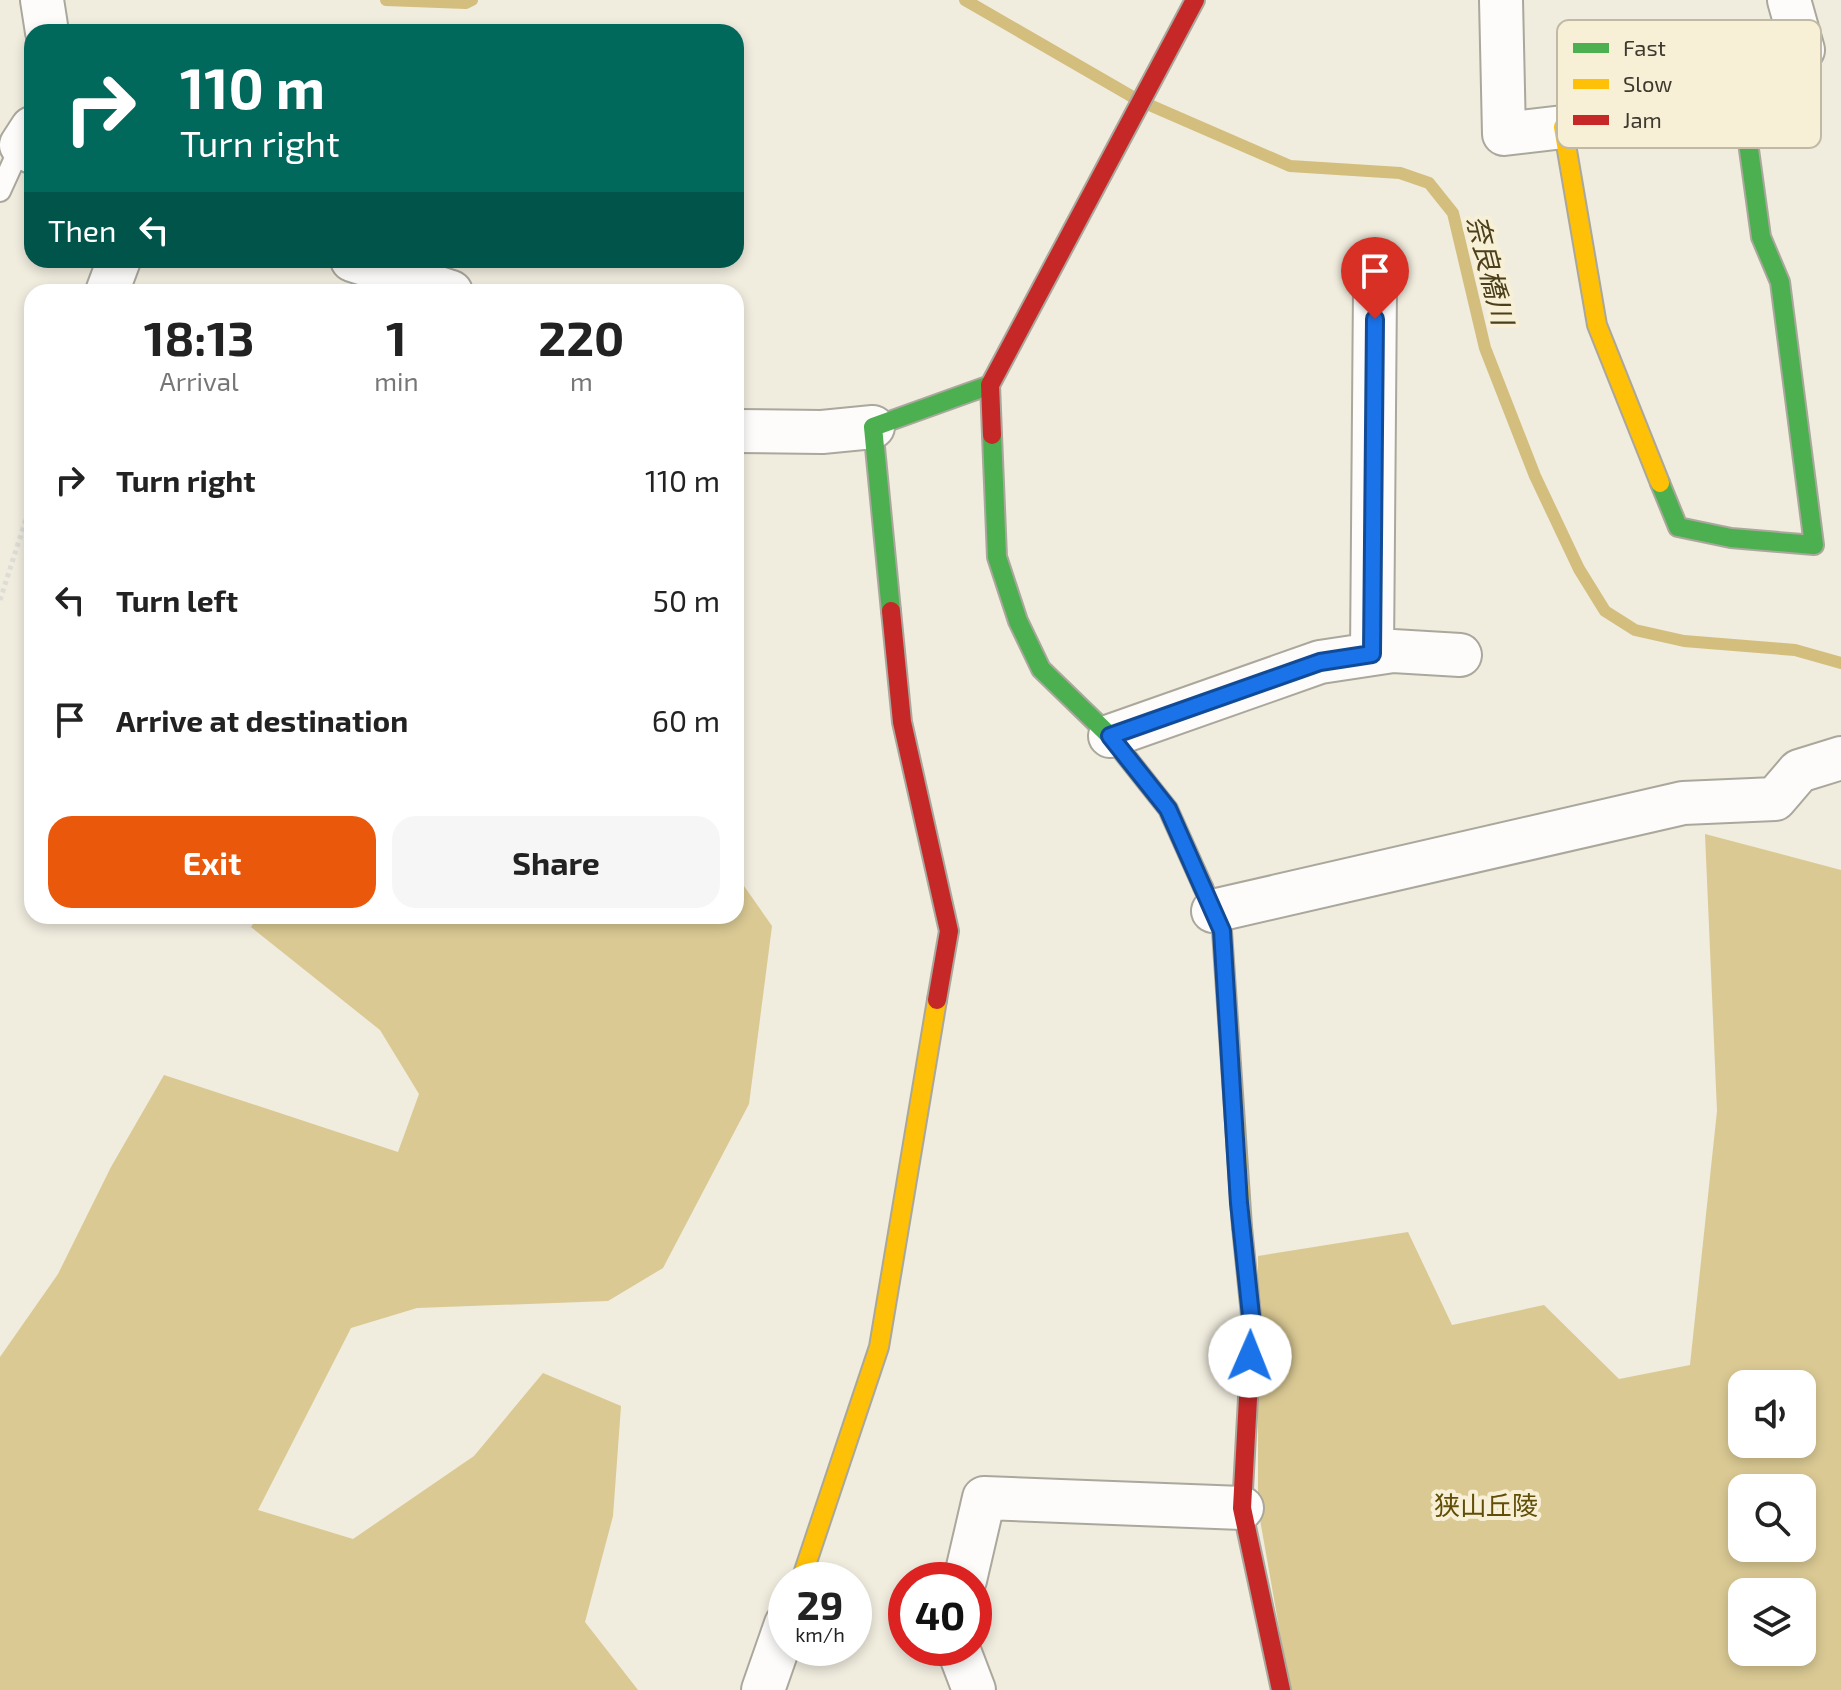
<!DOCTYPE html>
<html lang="en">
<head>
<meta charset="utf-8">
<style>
	:root { --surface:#fff; --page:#f6f6f6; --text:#222; --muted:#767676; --accent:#ea580c }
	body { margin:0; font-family:"Exo 2","Noto Sans JP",sans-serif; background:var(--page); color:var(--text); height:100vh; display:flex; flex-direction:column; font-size:30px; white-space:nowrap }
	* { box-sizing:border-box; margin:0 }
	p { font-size:26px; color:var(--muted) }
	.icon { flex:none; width:44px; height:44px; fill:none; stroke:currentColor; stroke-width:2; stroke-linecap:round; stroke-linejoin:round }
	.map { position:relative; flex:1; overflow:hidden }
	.details { position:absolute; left:24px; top:284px; width:720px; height:640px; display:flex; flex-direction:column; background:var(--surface); border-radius:24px; box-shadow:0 4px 12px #0003 }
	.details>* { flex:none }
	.hud { position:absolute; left:24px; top:24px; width:720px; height:244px; border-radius:24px; box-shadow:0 4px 12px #0003; background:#00695c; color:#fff; overflow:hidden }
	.controls { position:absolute; left:1728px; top:1370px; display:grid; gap:16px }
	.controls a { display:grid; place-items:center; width:88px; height:88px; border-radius:16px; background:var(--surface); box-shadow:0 4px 12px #0003; font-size:40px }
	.speed { position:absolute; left:768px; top:1562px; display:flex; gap:16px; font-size:40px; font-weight:700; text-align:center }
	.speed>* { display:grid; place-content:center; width:104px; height:104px; border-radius:50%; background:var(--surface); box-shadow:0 4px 12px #0003; line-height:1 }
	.speed small { font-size:20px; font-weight:400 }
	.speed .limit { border:12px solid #d22; background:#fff; color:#111 }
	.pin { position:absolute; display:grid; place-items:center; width:68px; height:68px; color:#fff; margin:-82px -34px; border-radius:50% 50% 50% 0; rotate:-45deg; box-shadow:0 0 8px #0007 }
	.pin .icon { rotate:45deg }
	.me { position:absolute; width:88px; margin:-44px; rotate:1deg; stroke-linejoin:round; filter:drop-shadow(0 0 6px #0008) }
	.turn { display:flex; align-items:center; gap:28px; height:168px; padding:0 24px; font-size:36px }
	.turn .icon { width:104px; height:104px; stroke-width:2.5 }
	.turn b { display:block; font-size:56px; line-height:68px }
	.then { display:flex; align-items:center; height:76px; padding:0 24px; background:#0003; gap:16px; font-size:30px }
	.eta { display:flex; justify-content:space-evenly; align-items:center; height:136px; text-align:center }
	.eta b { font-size:48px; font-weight:700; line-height:56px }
	.button { display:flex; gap:16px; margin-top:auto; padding:16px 24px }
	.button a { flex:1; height:92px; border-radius:24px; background:var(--accent); color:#fff; font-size:32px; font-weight:700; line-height:92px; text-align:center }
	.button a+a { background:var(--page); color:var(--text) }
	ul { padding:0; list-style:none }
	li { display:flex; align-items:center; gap:24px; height:120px; padding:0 24px }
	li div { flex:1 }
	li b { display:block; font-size:30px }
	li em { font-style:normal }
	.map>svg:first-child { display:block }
	.forest { fill:#dac993; fill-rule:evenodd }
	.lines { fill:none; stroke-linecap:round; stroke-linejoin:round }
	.stream { stroke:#d3be7e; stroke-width:12 }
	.lane-casing { stroke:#aaa79c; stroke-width:24 }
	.street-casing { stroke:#aaa79c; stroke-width:46 }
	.fast-casing { stroke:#aaa79c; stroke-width:22 }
	.slow-casing { stroke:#aaa79c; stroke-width:22 }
	.jam-casing { stroke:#aaa79c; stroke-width:22 }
	.path { stroke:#dddcd7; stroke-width:5; stroke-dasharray:4 4; stroke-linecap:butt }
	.lane { stroke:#fdfcfa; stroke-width:20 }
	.street { stroke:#fdfcfa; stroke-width:42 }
	.fast { stroke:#4caf50; stroke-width:18 }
	.slow { stroke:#ffc107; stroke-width:18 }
	.jam { stroke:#c62828; stroke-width:18 }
	.route-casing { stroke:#114b97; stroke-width:20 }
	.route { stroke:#1a73e8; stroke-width:14 }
	.labels { text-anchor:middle; stroke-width:8; stroke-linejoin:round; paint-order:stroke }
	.park-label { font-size:26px; fill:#604d06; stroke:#f8f0d6 }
	.water-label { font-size:28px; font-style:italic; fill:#4c401b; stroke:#f8f0d6 }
	.key { fill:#f8f0d6; stroke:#c0b9a4; stroke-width:2 }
	.key-label { font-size:22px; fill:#3d392f }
</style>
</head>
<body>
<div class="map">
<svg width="1841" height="1690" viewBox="0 0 1841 1690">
	<rect width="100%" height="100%" fill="#f0ecde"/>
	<path class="forest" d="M1705,834L1841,870V1690H1290L1258,1508V1256L1408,1232L1452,1325L1544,1305L1619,1379L1690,1365L1717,1111ZM1742,1384H1802V1444H1742ZM1742,1488H1802V1548H1742ZM1742,1592H1802V1652H1742Z
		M737,876L772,926L749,1104L663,1268L608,1301L417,1308L351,1328L258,1510L353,1539L474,1456L543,1373L621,1406L613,1516L585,1622L638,1690H0V1357L58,1274L111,1167L164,1075L398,1152L419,1094L380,1030L251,927L258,916H736Z"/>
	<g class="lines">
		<path class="stream" d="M386,0L466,3L472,0
			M965,0L1138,100L1290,166L1400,173L1429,183L1453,213L1485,348L1535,476L1579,569L1605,611L1635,630L1684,641L1795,650L1841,663"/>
		<g class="lane-casing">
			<path id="lane" d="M0,191L21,145"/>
		</g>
		<g class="street-casing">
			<path id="street" d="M42,0L47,32
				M1501,0L1504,134L1743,106L1803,50L1789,0
				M32,128L21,145L32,152
				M352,260L451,292
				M107,292L119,260
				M736,431L822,432L873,427
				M1372,654L1375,288
				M1110,736L1320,662L1393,651L1460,655
				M1213,911L1683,803L1775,799L1799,771L1841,758
				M965,1580L984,1498L1242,1508
				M958,1648L974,1690
				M763,1690L786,1624"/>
		</g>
		<g class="fast-casing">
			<path id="fast" d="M992,435L997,557L1018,621L1041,669L1110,736L1168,809L1203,887
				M1660,483L1678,527L1731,538L1814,545L1780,282L1761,237L1743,106
				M891,611L873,427L990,385"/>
		</g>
		<g class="slow-casing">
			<path id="slow" d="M1563,127L1597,325L1660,483
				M1203,887L1222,931L1242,1227
				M801,1580L879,1347L937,1000"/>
		</g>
		<g class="jam-casing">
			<path id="jam" d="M992,435L990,385L1195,0
				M891,611L902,722L949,931L937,1000
				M1242,1227L1252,1325L1242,1508L1281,1690"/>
		</g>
		<path class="path" d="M0,600L32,500"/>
		<use href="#lane" class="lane"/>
		<use href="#street" class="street"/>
		<use href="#fast" class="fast"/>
		<use href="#slow" class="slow"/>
		<use href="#jam" class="jam"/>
	</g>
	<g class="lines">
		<g class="route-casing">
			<path id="route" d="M1250,1356L1252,1325L1239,1203L1222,931L1168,809L1110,736L1320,662L1372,654L1375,319"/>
		</g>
		<use href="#route" class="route"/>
	</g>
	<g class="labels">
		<g class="park-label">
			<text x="1486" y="1515">狭山丘陵</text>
		</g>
		<g class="water-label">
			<text transform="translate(1490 270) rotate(76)" y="10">奈良橋川</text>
		</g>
	</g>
	<rect x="1557" y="20" width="264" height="128" rx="12" class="key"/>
	<rect x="1573" y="43" width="36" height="10" fill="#4caf50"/>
	<rect x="1573" y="79" width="36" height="10" fill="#ffc107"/>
	<rect x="1573" y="115" width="36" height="10" fill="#c62828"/>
	<g class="key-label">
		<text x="1623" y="56">Fast</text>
		<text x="1623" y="92">Slow</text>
		<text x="1623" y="128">Jam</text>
	</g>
</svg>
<div class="controls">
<a><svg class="icon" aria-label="sound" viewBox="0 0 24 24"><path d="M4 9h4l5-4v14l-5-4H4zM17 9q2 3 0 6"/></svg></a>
<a><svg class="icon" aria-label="search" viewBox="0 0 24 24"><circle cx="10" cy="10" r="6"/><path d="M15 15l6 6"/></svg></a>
<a><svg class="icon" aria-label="layers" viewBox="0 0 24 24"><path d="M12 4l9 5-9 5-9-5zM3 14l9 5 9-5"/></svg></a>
</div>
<div class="speed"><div>29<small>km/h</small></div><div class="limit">40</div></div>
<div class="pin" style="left:1375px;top:319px;background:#d93025"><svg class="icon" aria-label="arrive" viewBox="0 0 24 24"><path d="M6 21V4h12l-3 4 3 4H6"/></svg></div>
<svg class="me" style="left:1250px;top:1356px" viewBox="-20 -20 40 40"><circle r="19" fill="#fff"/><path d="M0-13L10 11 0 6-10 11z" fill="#1a73e8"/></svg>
<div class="hud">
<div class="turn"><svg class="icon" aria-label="right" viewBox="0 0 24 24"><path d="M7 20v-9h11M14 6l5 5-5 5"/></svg><div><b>110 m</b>Turn right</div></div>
<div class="then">Then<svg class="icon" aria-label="left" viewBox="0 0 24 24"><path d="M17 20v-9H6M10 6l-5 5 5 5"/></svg></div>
</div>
<section class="details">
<div class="eta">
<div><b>18:13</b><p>Arrival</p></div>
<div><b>1</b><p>min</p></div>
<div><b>220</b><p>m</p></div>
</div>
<ul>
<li><svg class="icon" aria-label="right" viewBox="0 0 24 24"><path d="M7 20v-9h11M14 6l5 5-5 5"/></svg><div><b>Turn right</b></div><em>110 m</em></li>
<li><svg class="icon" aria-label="left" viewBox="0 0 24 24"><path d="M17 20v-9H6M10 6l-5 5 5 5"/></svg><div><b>Turn left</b></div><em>50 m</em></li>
<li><svg class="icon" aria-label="arrive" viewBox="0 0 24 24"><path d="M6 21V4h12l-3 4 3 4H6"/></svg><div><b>Arrive at destination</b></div><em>60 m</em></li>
</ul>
<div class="button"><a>Exit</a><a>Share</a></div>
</section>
</div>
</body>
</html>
